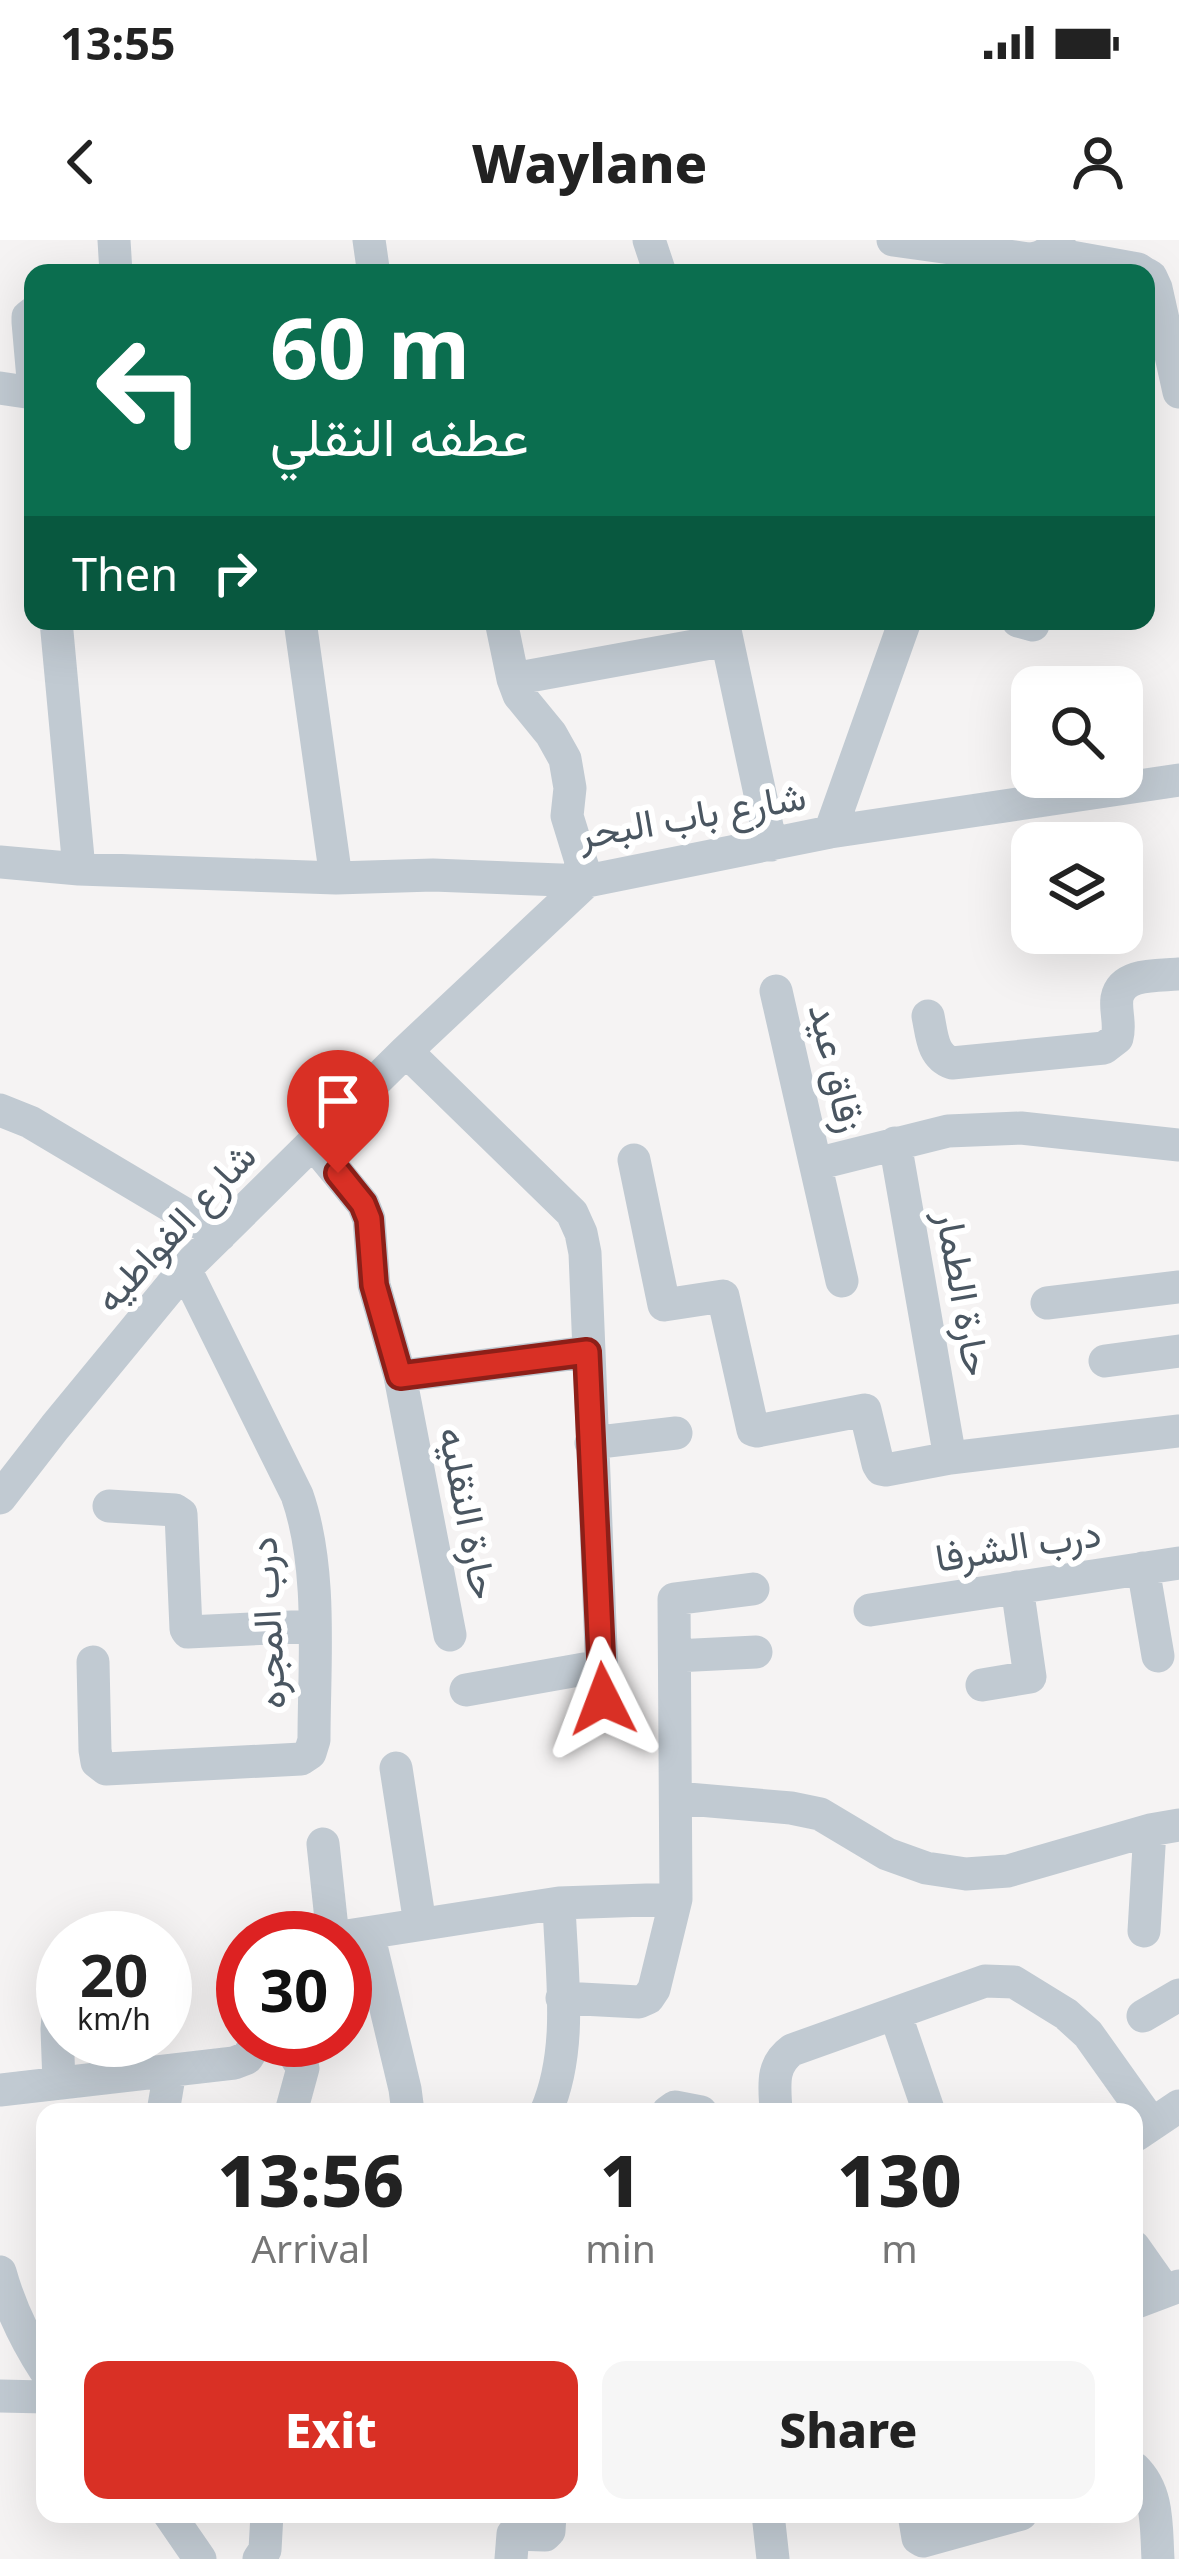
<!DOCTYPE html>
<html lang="en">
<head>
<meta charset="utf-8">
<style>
	:root { --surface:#fff; --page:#f6f6f6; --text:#222; --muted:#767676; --accent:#d93025 }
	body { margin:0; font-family:"Noto Sans",Vazirmatn,sans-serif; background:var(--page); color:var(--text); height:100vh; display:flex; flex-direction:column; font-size:45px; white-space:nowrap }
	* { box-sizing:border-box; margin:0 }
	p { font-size:39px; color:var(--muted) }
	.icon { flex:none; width:66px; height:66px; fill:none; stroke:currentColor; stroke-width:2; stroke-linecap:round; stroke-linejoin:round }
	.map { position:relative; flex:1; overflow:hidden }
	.details { position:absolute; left:36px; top:1863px; width:1107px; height:420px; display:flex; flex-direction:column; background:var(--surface); border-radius:24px; box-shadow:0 12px 48px #0002 }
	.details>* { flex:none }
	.banner { position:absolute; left:24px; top:24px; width:1131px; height:366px; border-radius:24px; box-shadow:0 12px 48px #0002; background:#0b6e4f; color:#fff; overflow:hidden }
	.controls { position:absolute; left:1011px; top:426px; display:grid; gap:24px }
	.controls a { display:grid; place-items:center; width:132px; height:132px; border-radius:24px; background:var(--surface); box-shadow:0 12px 48px #0002; font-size:60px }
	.speed { position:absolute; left:36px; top:1671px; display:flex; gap:24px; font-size:60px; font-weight:700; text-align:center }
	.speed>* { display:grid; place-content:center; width:156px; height:156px; border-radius:50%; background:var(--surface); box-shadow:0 12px 48px #0002; line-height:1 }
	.speed small { font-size:30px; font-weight:400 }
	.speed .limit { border:18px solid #d22; background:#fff; color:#111 }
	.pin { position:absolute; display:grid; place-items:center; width:102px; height:102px; color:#fff; margin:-123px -51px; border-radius:50% 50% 50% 0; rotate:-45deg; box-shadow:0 0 12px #0007 }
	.pin .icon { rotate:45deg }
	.me { position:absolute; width:132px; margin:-66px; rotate:357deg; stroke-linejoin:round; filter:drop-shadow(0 0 9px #0008) }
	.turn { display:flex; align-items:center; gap:42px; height:252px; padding:0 48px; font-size:54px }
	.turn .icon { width:156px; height:156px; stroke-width:2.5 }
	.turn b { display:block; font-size:84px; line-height:102px }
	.then { display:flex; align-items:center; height:114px; padding:0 48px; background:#0003; gap:24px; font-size:45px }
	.eta { display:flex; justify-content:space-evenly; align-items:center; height:204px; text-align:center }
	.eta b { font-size:72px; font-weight:800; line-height:84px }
	.cta { display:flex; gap:24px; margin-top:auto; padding:24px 48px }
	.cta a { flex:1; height:138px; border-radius:24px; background:var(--accent); color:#fff; font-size:48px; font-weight:800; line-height:138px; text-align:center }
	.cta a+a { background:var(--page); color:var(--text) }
	.status { display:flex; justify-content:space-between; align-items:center; height:84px; padding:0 60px; background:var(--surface); direction:ltr }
	.status svg { height:33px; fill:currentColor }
	header { display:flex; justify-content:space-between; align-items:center; height:156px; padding:0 48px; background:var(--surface); font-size:54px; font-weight:800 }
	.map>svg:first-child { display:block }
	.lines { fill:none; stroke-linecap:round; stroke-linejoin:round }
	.street { stroke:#c1cad2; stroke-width:33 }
	.route-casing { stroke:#8d1f18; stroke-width:30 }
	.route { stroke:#d93025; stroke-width:21 }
	.labels { text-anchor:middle; stroke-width:12; stroke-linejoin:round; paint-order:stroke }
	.street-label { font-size:39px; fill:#4a5661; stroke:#fff }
</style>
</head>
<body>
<div class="status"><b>13:55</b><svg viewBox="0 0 49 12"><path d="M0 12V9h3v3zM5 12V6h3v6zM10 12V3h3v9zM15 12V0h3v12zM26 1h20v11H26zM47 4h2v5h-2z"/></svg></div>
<header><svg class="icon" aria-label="back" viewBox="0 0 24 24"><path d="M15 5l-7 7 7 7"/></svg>Waylane<svg class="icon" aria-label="person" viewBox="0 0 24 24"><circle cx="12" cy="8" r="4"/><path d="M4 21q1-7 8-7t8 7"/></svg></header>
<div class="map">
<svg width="1179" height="2319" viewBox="0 0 1179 2319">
	<rect width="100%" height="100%" fill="#f5f3f3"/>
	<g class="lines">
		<path class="street" d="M114,0L116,33
			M369,0L373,28
			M649,0L660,33
			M893,0L1029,19C1044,18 1050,12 1059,0
			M1049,13L1138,29L1144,33
			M1146,34L1151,37L1156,48L1179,152
			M33,73L28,77V82L33,139
			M0,148L33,153
			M56,381L79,629
			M300,381L336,638
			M723,381L771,605
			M1018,381L1033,385
			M513,439L727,400
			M830,592L905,381
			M0,622L79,629L336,638L433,635L587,641L830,592L1179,540
			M776,751L842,1041
			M928,776C932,795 932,816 952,823L1104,808L1117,798C1121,784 1115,772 1117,758C1122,732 1159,736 1179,734
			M406,811L572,973L581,993L585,1013L603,1459
			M0,870L30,882L220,995
			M313,903L363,964L369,979L374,1045L400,1136L450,1395
			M895,903L950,1218
			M634,920L664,1065L723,1056L753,1190L757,1191L865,1170L878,1224L881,1229L886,1230L950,1218L1179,1191
			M816,924L948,891L1021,888L1179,905
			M1047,1063L1179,1047
			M1105,1121L1179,1111
			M400,1136L587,1112
			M591,1203L676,1193
			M0,1258L55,1187L185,1029L406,811L587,641L567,576L570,548L565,519L551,494L519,455L513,439L501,381
			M109,1266L175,1270L181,1274L186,1389L188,1392L313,1386
			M1143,1328L1158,1416
			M870,1370L1179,1323
			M675,1416L756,1412
			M93,1422L95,1510L97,1522L106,1529L301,1519L310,1513L314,1500C314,1423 323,1329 297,1255L185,1029
			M982,1445L1030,1437L1017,1347
			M466,1450L601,1426
			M396,1528L420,1684
			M676,1558L791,1568L820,1574L887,1614L926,1628L966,1634L1008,1631L1150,1590L1179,1585
			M323,1604L333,1698
			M1144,1691L1150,1590
			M368,1693L405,1849L408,1872
			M334,1698L559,1663L676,1659
			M562,1758L639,1762L648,1758L654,1749L676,1659L674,1359L753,1349
			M895,1773L929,1872
			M1143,1776L1179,1755
			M59,1843L57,1789L63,1715
			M0,1850L234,1823L247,1818L258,1800
			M163,1872L170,1831
			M291,1872L303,1828L292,1811L293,1800
			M546,1872C574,1808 561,1732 559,1663
			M668,1872L675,1867L701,1872
			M776,1872C775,1847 770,1826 792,1810L985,1741L1014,1742L1066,1774L1088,1794L1152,1884
			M1136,1895L1179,1866
			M1134,2007L1165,2051
			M0,2032C10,2068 25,2099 45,2130
			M1134,2063L1179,2046
			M0,2156L45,2157
			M1134,2228C1159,2252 1156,2286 1158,2319
			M169,2274L200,2319
			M768,2274L773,2319
			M914,2274L918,2298L923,2301L1021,2274
			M259,2319L265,2310L267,2274
			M511,2319L513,2294L545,2295L549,2291L550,2274"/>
	</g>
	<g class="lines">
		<g class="route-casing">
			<path id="route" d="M338,933L363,964L369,979L374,1045L400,1136L587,1112L603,1459"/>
		</g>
		<use href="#route" class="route"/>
	</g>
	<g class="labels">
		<g class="street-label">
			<text transform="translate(692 575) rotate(-10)" y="14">شارع باب البحر</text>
			<text transform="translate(837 828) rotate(77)" y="14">زقاق عيد</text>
			<text transform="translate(175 987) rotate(-47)" y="14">شارع الفواطيه</text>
			<text transform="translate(964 1053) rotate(80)" y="14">حارة الطمار</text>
			<text transform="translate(469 1273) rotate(79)" y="14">حارة النقليه</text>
			<text transform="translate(1018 1305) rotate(-9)" y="14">درب الشرفا</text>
			<text transform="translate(267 1383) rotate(-93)" y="14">درب المجره</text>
		</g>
	</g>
</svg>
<div class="controls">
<a><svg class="icon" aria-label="search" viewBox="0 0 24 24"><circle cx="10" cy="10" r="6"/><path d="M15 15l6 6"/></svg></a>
<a><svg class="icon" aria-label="layers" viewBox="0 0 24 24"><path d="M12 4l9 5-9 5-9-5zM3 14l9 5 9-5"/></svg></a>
</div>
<div class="speed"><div>20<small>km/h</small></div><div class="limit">30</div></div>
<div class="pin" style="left:338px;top:933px;background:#d93025"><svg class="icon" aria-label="arrive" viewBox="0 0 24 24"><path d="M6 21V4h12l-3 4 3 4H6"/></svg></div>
<svg class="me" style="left:603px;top:1459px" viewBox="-20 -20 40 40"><path d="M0-17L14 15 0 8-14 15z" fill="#d93025" stroke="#fff" stroke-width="4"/></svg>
<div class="banner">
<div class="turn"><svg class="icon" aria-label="left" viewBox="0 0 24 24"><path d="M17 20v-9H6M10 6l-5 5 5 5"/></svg><div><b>60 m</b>عطفه النقلي</div></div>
<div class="then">Then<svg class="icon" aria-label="right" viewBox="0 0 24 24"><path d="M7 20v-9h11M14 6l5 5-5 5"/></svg></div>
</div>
<section class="details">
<div class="eta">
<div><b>13:56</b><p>Arrival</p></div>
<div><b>1</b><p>min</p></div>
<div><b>130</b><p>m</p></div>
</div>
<div class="cta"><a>Exit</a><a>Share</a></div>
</section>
</div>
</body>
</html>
